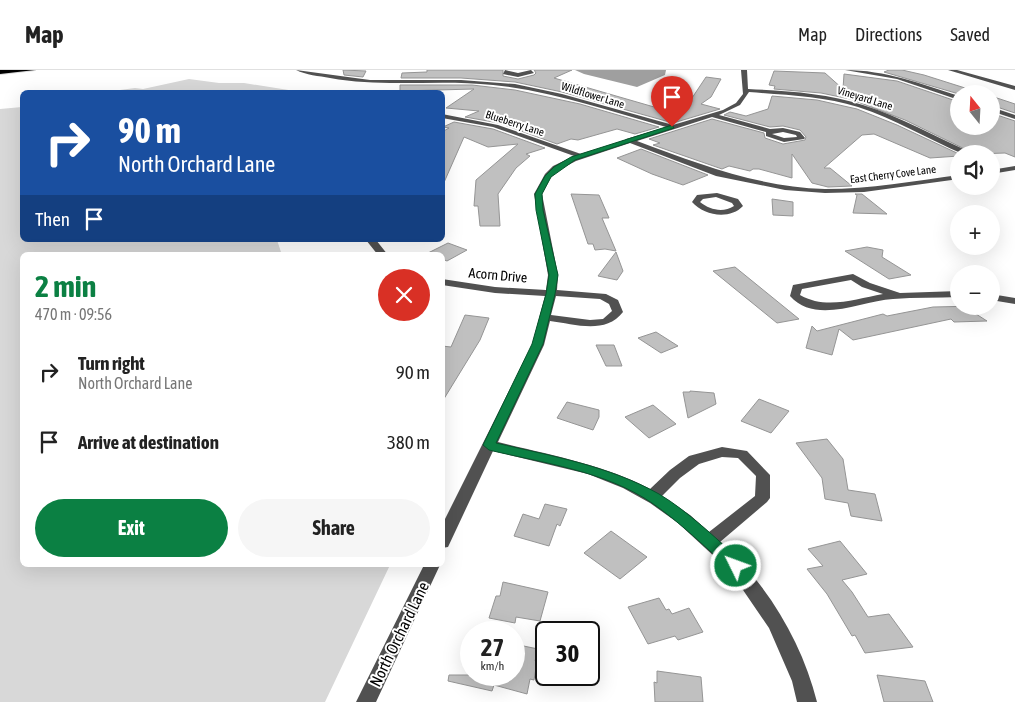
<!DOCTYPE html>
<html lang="en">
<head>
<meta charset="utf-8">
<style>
	:root { --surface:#fff; --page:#f6f6f6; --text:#222; --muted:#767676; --line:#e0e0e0; --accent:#0b8043 }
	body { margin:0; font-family:"Asap Condensed",sans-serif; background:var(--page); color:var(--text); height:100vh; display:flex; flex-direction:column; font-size:19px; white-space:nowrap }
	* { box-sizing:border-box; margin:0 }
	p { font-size:16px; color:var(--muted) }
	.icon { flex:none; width:28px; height:28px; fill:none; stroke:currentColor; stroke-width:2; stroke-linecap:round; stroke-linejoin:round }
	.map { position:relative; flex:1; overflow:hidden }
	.side { position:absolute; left:20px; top:182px; width:425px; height:315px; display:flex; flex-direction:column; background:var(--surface); border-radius:8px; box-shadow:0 5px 20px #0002 }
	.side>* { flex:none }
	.banner { position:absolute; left:20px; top:20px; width:425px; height:152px; border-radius:8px; box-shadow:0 5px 20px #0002; background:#1a4fa0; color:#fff; overflow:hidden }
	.needle { width:32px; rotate:342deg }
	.controls { position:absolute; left:950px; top:15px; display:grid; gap:10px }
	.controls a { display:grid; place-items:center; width:50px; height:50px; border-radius:50%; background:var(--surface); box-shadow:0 5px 20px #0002; font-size:25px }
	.speed { position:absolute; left:460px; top:551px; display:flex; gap:10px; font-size:25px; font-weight:700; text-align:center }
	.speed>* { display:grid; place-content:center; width:65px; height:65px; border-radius:50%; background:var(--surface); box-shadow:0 5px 20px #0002; line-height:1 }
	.speed small { font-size:12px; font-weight:400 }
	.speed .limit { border:2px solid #111; border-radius:8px; background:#fff; color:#111 }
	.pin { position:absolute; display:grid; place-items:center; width:42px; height:42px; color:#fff; margin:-51px -21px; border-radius:50% 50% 50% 0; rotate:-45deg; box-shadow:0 0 5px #0007 }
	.pin .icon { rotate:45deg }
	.me { position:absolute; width:55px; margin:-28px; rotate:312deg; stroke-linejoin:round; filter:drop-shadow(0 0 4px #0008) }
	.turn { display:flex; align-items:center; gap:18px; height:105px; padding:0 15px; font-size:22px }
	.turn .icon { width:65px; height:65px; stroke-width:2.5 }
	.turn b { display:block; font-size:35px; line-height:42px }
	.then { display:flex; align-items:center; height:48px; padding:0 15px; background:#0003; gap:10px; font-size:19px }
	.round { display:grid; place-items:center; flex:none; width:52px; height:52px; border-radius:26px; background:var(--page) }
	.summary { display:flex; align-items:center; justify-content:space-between; height:85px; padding:0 15px }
	h1 { font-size:30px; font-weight:700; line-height:38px; color:var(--accent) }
	.cta { display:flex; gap:10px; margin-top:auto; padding:10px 15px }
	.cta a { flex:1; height:58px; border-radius:30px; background:var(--accent); color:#fff; font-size:20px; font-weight:700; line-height:58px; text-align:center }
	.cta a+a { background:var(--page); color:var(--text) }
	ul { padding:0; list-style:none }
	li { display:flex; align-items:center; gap:15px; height:70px; padding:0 15px }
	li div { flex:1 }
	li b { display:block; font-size:19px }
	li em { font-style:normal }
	header { display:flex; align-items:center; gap:30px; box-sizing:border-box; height:70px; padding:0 25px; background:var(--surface); border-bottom:1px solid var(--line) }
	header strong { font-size:24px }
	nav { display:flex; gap:28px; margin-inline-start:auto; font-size:18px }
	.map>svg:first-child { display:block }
	.green { fill:#d8d8d8 }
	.water { fill:#9f9f9f }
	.building { fill:#c0c0c0; stroke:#959595 }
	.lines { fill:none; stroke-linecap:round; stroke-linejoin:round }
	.major-casing { stroke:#dbdbdb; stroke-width:2 }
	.minor { fill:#515151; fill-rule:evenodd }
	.major { fill:#000; fill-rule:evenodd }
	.route { fill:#0b8043; stroke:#07532c }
	.labels { text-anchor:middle; stroke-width:4; stroke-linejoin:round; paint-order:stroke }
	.far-street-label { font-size:11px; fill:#000; stroke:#fff }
	.street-label { font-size:14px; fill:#000; stroke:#fff }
	.near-street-label { font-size:16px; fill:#000; stroke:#fff }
</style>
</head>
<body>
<header>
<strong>Map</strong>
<nav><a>Map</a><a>Directions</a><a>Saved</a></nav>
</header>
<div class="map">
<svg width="1015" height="632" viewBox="0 0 1015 632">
	<rect width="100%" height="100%" fill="#fff"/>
	<path class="green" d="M189,9L219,13H244L301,22H105L135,18L143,19Z
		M22,37V170H277L282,185H22V495H390L325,632H0V39Z"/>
	<path class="water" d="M575,0H666L665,5L637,17L584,4Z"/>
	<path class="building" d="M343,0L366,1L363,7L344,5Z
		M427,0H503V6L518,9L534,5L536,3L534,0H572L554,8L661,39L690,31L706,7L721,9L711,27L701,34L720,39L673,53L562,22L515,12L461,8H401L402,3L427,2Z
		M889,0H902L924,5L984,24H959L884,2Z
		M774,1L825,3L843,19L844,4L897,11L959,32V56H991V43L1015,51V87L1005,83L975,84L905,50L850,29L821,23L774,19L775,16L769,15Z
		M400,15H472L515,20L580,34L659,57L635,64L617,59L578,70L571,69L557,74L499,53L465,47L479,41L446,38L474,19L400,21Z
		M772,26L817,30L857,39L897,55L959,84V86L930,88L874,64L862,65L824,98H830L852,116L828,117L812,113L792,84V108L759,99H753L750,101L729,96L722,99L653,75L660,73L649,69L712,49L764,63L765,68L783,74L805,70L806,67L800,60L783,56L770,57L724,45L730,42L746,46L768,39Z
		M991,26L1015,34V43L991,35Z
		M454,52L493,59L545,78L526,84L530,86L516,98L498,124L500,156H480L478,136H474L476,110L518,74L488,77L464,67L442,117V62L449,58L443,57Z
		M641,79L708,105L683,115L652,104L617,88Z
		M571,124L599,125L609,148H602L616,181L605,179L595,180L593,174H588Z
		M855,124H862L887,144L853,143L857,125Z
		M772,129L793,132V146L773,145Z
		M448,173L467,180L447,191L442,189V185L428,183Z
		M867,177L883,180L882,187L911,205L889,209L845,181Z
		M616,182L623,201L617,210L598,206Z
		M735,197L799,249L777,253L713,201Z
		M979,236L980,243L976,244L987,251L954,252L951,249L853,270L839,259L832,285L806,278L812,256L817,261L883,244L887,246L933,237Z
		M465,245L489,248L480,270L442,332V276L451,277Z
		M656,262L678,276L661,283L638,268Z
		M596,275H614L622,296H606Z
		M690,321L714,323L716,334L688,348L683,322H690Z
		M759,329L789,341L771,363L741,351Z
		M567,332L599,340V347L593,360L557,348Z
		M653,335L676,354L649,368L625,347Z
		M827,369L843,389L848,420L875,424L882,451L851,446L848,433L825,429L822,408L796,373Z
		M545,434L567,439L560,456L557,454L549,476L514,466L523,444L539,449Z
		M611,461L647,487L620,509L584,483Z
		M840,471L867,504L842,510L852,522L868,547L889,544L913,577L865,583L855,565L852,566L827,524L807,499L823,496L808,479Z
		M503,512L548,522L540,551L516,547L515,553L489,548L496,526H500Z
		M659,528L666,540L669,539L672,544L689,538L703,562L678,570L675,566L648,574L628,537Z
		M514,574L538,579L535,591L537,592L534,610L530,609L527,624L494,615L492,621L448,611L449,605H514Z
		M657,601L701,607L703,632H655L654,612L657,613Z
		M877,605L925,611L933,632H884Z"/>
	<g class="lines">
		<g class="major-casing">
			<path id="major" d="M0,0H35L0,4Z"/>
		</g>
		<path class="minor" d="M296,0L370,10H461L515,14L562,24L673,55L723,40L736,33L743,24L741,0H747L748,19C787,21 826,23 863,35C901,47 936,67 972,83L973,84H963C928,69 895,49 858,37C823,26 785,25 749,22L740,35L719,45L770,59L783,58L800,62L805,68L804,69L784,72L766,66V62L712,47L637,71C699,94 758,117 825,119C870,119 915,111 959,105V109L864,122L825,123L785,120L716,106L630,73L576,91L559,100L551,107L542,124L558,205L557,220L606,224L618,230L623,242C605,265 575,254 550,251L544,275L498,372C549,385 603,394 650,419L670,400L689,386L722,377L747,381L770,405V428L767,432L720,472C767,513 802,572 817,632H797L792,611L769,558L730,501L678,453L650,433L623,418L588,404L493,381L448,477L442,478V455L532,275L545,226L495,223L442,215V209L495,217L546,220L548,205L534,124L545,104L553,96L574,86L493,57L442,48V44L498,55L581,84L625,70L626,69L666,57C609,41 552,21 493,15C438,9 384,18 330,8C319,6 306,5 296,0ZM783,62L796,65L797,67L784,68L772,64ZM556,226L600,229L609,234L612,241L603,249L590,250L551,245ZM722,387L738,388L756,406L755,426L709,462L690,445L662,426L680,408L699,394Z
			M505,0L518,3L531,0L534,3L518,7L503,4Z
			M845,0C885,0 922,14 959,26V30L897,9Z
			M948,0H957L1015,16V20Z
			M991,37L1015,45V49L991,41Z
			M1015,96V100L991,104V100Z
			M717,123L738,129L743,136C730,150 704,146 692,132L697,125ZM716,127L732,133L734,136C723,143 710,140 700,132L703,129Z
			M366,170H376L388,185H378Z
			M853,204L870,213L900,223L959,221V227C937,228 915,227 893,229C861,231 816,255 790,226L793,215ZM851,210L862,217L883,224C855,229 826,240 800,225L802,219Z
			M991,224L1015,228V234L991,230Z
			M424,495H440L376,632H356Z"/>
		<use href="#major" class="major"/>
	</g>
	<path class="route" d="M672,55L674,58L575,90L551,107L542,124L543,140L558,205L555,224L543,274L496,373C552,386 609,396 659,424C689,442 715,468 742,491L744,496L742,500L736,502L731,500C705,477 681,453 652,433C605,401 543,393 489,380L483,375L532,274L546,224L549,205L536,140L535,124L545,106L554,97L571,87Z"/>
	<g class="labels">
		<g class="far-street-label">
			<text transform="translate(593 25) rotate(17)" y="4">Wildflower Lane</text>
			<text transform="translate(865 28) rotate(17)" y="4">Vineyard Lane</text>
			<text transform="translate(515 53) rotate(18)" y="4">Blueberry Lane</text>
			<text transform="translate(893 104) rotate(-7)" y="4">East Cherry Cove Lane</text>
		</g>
		<g class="street-label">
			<text transform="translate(498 205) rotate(5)" y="5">Acorn Drive</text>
		</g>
		<g class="near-street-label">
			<text transform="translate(399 564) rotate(-64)" y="6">North Orchard Lane</text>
		</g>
	</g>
</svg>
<div class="controls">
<a><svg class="needle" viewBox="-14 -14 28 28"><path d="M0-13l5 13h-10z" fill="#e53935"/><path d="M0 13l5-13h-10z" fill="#767676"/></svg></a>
<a><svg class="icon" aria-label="sound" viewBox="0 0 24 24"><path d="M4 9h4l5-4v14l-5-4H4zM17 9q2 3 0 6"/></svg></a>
<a>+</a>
<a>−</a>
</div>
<div class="speed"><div>27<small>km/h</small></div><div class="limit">30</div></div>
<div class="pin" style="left:672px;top:57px;background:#d93025"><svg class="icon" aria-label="arrive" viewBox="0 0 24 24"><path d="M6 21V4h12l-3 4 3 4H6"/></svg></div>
<svg class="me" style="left:736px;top:496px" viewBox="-20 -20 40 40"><circle r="17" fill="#0b8043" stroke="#fff" stroke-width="3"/><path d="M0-11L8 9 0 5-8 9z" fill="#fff"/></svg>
<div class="banner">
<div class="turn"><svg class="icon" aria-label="right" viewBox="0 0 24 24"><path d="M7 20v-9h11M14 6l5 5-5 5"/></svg><div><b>90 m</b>North Orchard Lane</div></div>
<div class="then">Then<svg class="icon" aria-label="arrive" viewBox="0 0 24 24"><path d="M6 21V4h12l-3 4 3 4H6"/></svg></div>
</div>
<section class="side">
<div class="summary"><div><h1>2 min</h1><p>470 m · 09:56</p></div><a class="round" style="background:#d93025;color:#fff"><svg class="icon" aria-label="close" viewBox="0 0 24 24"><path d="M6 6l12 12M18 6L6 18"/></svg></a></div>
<ul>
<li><svg class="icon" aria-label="right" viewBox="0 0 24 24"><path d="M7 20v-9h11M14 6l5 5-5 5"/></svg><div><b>Turn right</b><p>North Orchard Lane</p></div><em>90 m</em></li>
<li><svg class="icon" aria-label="arrive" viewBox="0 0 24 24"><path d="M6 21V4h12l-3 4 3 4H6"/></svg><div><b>Arrive at destination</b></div><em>380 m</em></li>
</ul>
<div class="cta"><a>Exit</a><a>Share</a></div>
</section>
</div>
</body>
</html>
